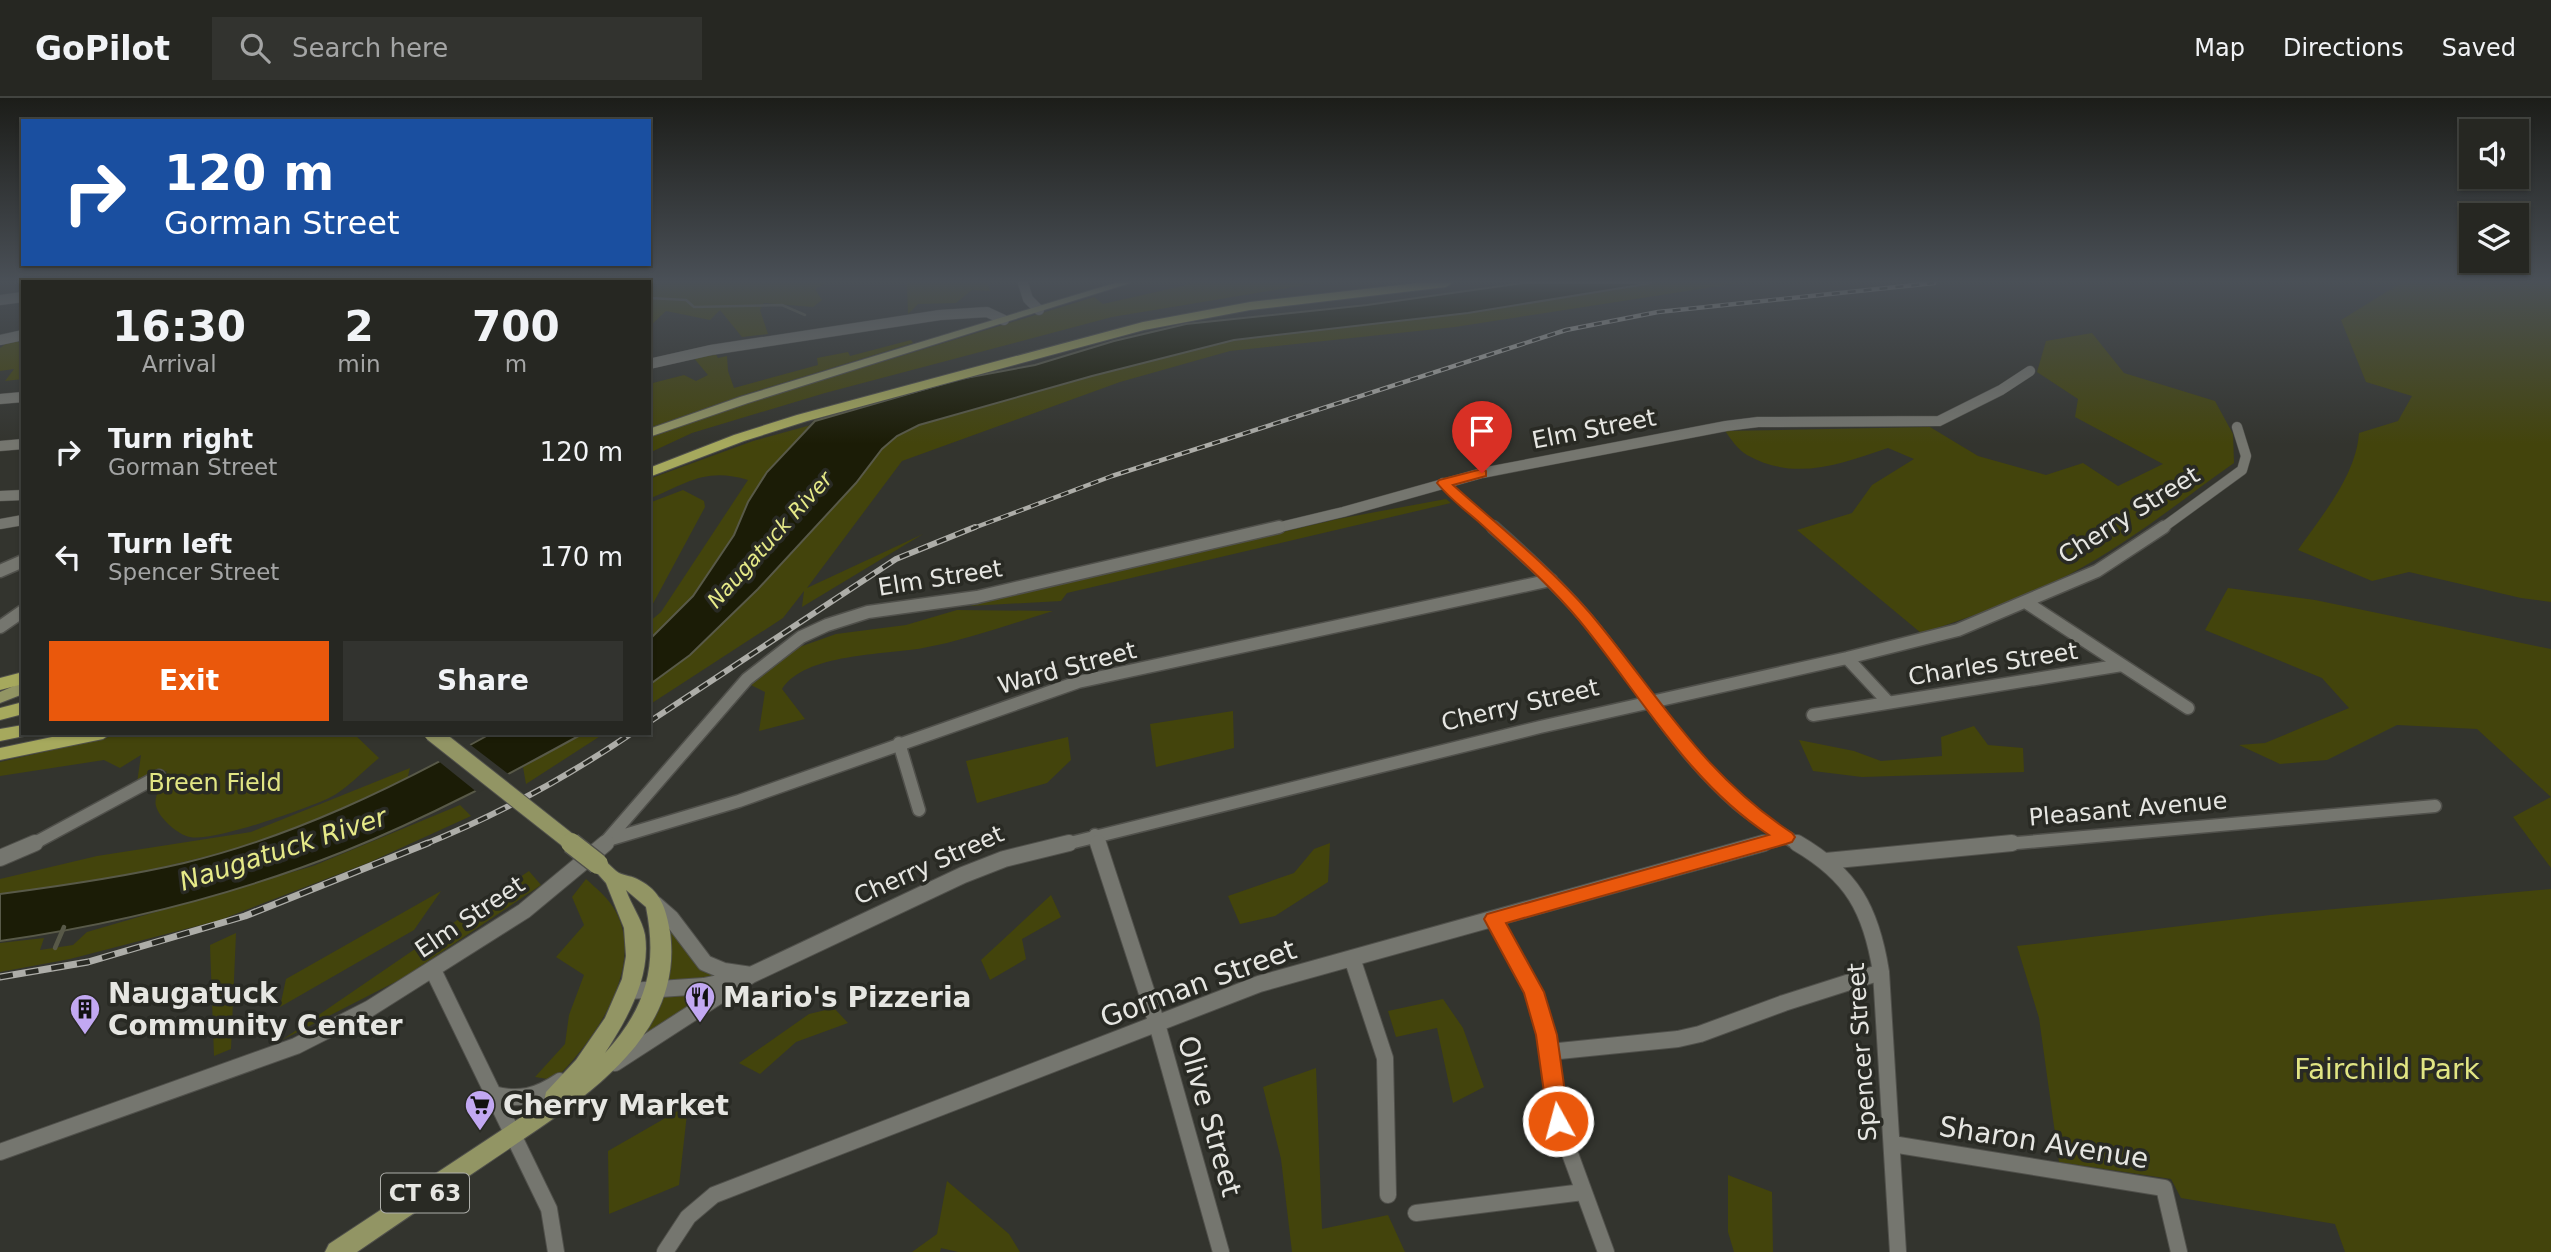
<!DOCTYPE html>
<html lang="en">
<head>
<meta charset="utf-8">
<style>
	:root { --surface:#262722; --page:#32332f; --text:#f1f3f6; --muted:#a4a5a5; --line:#424440; --accent:#ea580c }
	body { margin:0; font-family:"DejaVu Sans",sans-serif; background:var(--page); color:var(--text); height:100vh; display:flex; flex-direction:column; font-size:26px; white-space:nowrap }
	* { box-sizing:border-box; margin:0 }
	p { font-size:23px; color:var(--muted) }
	.icon { flex:none; width:38px; height:38px; fill:none; stroke:currentColor; stroke-width:2; stroke-linecap:round; stroke-linejoin:round }
	.map { position:relative; flex:1; overflow:hidden }
	.side { position:absolute; left:21px; top:182px; width:630px; height:455px; display:flex; flex-direction:column; background:var(--surface); border-radius:0px; box-shadow:0 2px 5px #0004,0 0 0 2px var(--line) }
	.side>* { flex:none }
	.hud { position:absolute; left:21px; top:21px; width:630px; height:147px; border-radius:0px; box-shadow:0 2px 5px #0004,0 0 0 2px var(--line); background:#1a4fa0; color:#fff; overflow:hidden }
	.controls { position:absolute; left:2459px; top:21px; display:grid; gap:14px }
	.controls a { display:grid; place-items:center; width:70px; height:70px; border-radius:0px; background:var(--surface); box-shadow:0 2px 5px #0004,0 0 0 2px var(--line); font-size:35px }
	.pin { position:absolute; display:grid; place-items:center; width:60px; height:60px; color:#fff; margin:-72px -30px; border-radius:50% 50% 50% 0; rotate:-45deg; box-shadow:0 0 7px #0007 }
	.pin .icon { rotate:45deg }
	.me { position:absolute; width:77px; margin:-38px; rotate:353deg; stroke-linejoin:round; filter:drop-shadow(0 0 5px #0008) }
	.turn { display:flex; align-items:center; gap:24px; height:147px; padding:0 28px; font-size:32px }
	.turn .icon { width:91px; height:91px; stroke-width:2.5 }
	.turn b { display:block; font-size:49px; line-height:60px }
	.eta { display:flex; justify-content:space-evenly; align-items:center; height:119px; text-align:center }
	.eta b { font-size:42px; font-weight:800; line-height:49px }
	.cta { display:flex; gap:14px; margin-top:auto; padding:14px 28px }
	.cta a { flex:1; height:80px; border-radius:0px; background:var(--accent); color:#fff; font-size:28px; font-weight:800; line-height:80px; text-align:center }
	.cta a+a { background:var(--page); color:var(--text) }
	ul { padding:0; list-style:none }
	li { display:flex; align-items:center; gap:21px; height:105px; padding:0 28px }
	li div { flex:1 }
	li b { display:block; font-size:26px }
	li em { font-style:normal }
	header { display:flex; align-items:center; gap:42px; box-sizing:border-box; height:98px; padding:0 35px; background:var(--surface); border-bottom:2px solid var(--line) }
	header strong { font-size:33px }
	nav { display:flex; gap:38px; margin-inline-start:auto; font-size:24px }
	.search { width:490px; height:63px; background:var(--page); display:flex; align-items:center; gap:18px; box-sizing:border-box; padding:0 24px; border-radius:0px; color:var(--muted); font-size:26px }
	.map>svg:first-child { display:block }
	.green { fill:#43440c }
	.water { fill:#1b1c06; stroke:#585948; stroke-width:2 }
	.pier { fill:#33342e }
	.lines { fill:none; stroke-linecap:round; stroke-linejoin:round }
	.stream-far1 { stroke:#585948; stroke-width:2.5 }
	.stream { stroke:#585948; stroke-width:4.5 }
	.minor-far2-casing { stroke:#50504b; stroke-width:11 }
	.minor-far1-casing { stroke:#50504b; stroke-width:15 }
	.minor-casing { stroke:#50504b; stroke-width:18 }
	.major-casing { stroke:#50504b; stroke-width:2 }
	.highway-casing { stroke:#50504b; stroke-width:2 }
	.minor-far2 { stroke:#75766f; stroke-width:10 }
	.minor-far1 { stroke:#75766f; stroke-width:12 }
	.minor { stroke:#75766f; stroke-width:16 }
	.major { fill:#929564; fill-rule:evenodd }
	.highway { fill:#a6a95d; fill-rule:evenodd }
	.rail-far2-casing { stroke:#adada8; stroke-width:4.5 }
	.rail-far1-casing { stroke:#adada8; stroke-width:6 }
	.rail-casing { stroke:#adada8; stroke-width:7 }
	.rail-far2 { stroke:#292a24; stroke-width:2.5; stroke-dasharray:8; stroke-linecap:butt }
	.rail-far1 { stroke:#292a24; stroke-width:3.5; stroke-dasharray:10; stroke-linecap:butt }
	.rail { stroke:#292a24; stroke-width:4.5; stroke-dasharray:13; stroke-linecap:butt }
	.major-bridge-far1-casing { stroke:#50504b; stroke-width:18; stroke-linecap:butt }
	.major-bridge-casing { stroke:#50504b; stroke-width:23; stroke-linecap:butt }
	.major-bridge-far1 { stroke:#929564; stroke-width:16 }
	.major-bridge { stroke:#929564; stroke-width:20 }
	.route { fill:#ea580c; stroke:#983908; stroke-width:2 }
	.labels { text-anchor:middle; stroke-width:7; stroke-linejoin:round; paint-order:stroke }
	.far-water-label { font-size:21px; font-style:italic; fill:#e6ea88; stroke:#292a24 }
	.shield { fill:#292a24; stroke:#adaea9; stroke-width:2 }
	.shield-label { font-size:23px; font-weight:bold; fill:#e6e6e2 }
	.street-label { font-size:24px; fill:#e6e6e2; stroke:#292a24 }
	.park-label { font-size:24px; fill:#e1e583; stroke:#292a24 }
	.water-label { font-size:26px; font-style:italic; fill:#e6ea88; stroke:#292a24 }
	.near-street-label { font-size:28px; fill:#e6e6e2; stroke:#292a24 }
	.near-poi-label { font-size:28px; font-weight:bold; fill:#e6e6e2; stroke:#292a24; text-anchor:start }
	.near-park-label { font-size:28px; fill:#e1e583; stroke:#292a24 }
</style>
</head>
<body>
<header>
<strong>GoPilot</strong>
<div class="search"><svg class="icon" aria-label="search" viewBox="0 0 24 24"><circle cx="10" cy="10" r="6"/><path d="M15 15l6 6"/></svg>Search here</div>
<nav><a>Map</a><a>Directions</a><a>Saved</a></nav>
</header>
<div class="map">
<svg width="2551" height="1154" viewBox="0 0 2551 1154">
	<rect width="100%" height="100%" fill="#33342e"/>
	<path class="green" d="M649,185H826L815,191L822,202L813,209L764,205L760,212L768,236L742,239L720,212L710,222L666,213L649,229Z
		M907,185H988L990,193L972,192L956,205L918,206L908,216Z
		M1195,185H1318L1112,219L825,295L692,335L649,355V340L751,304L1094,199L1103,206Z
		M1652,185H1739L1455,229L1230,253L1120,284L902,363L807,490L923,436L802,509L804,493L783,520L649,607V587L690,557L758,491L856,385L882,351L897,338L919,327L1092,278L1234,242L1468,215Z
		M2401,185H2551V504L2521,500L2409,474L2372,483L2298,452C2322,417 2356,378 2359,335L2398,323L2412,298L2366,284L2341,222Z
		M2092,235L2124,275L2215,303L2233,336L2234,365C2180,403 2128,446 2070,476C2022,500 1972,519 1921,535L1797,432L1852,415L1872,387L1914,361L1888,350C1840,366 1795,384 1747,357C1738,352 1731,341 1725,333L1930,329L1978,358L2046,377L2083,365L2118,388L2163,366L2075,319L2078,301L2037,274L2046,243Z
		M14,240L22,247L23,281L5,283L14,271L0,273V250Z
		M911,242L913,245L743,297L649,330V286L684,277L696,283L708,277L693,259L715,255L718,260L727,258L728,273L734,290L818,267L817,260L848,254L850,258Z
		M811,327L767,374L748,404L734,437L693,498L649,542V524L661,514L748,382C706,369 687,385 649,401V381L753,343Z
		M683,392L704,403L705,409L649,513V405Z
		M1446,401L1451,405L1067,495L1061,503L969,508L1338,421Z
		M2228,490L2315,502L2551,551V770L2513,719L2551,699L2477,631L2397,627L2327,662L2280,666L2239,647L2265,645L2349,610L2322,580L2205,532Z
		M957,512L1053,513C1010,526 967,542 923,550C885,557 805,555 782,591L805,621L759,633L765,594L751,587L794,551L836,536L906,527Z
		M1233,613L1234,650L1156,669L1150,626Z
		M1974,628L1988,647L2023,650L2024,674L1862,679L1813,673L1799,642L1854,653L1881,663L1942,658L1941,639Z
		M126,635H353L379,660C364,672 347,691 329,700C305,711 214,744 190,739C178,737 159,720 156,708C153,698 164,682 167,673L137,685L141,657L120,670L104,662L0,678V664Z
		M584,635H605L526,686L523,669Z
		M1068,639L1071,662L1047,685L977,705L966,663Z
		M410,670L407,682C367,698 328,718 288,733C195,767 98,783 0,796V781L97,758L251,734Z
		M460,707L471,718L370,764L220,822L70,861L0,874V845L44,840L40,852L73,847L87,834L313,768Z
		M1330,745L1328,784L1275,818L1240,826L1228,798L1294,775L1314,751Z
		M529,773L541,787L403,880L282,942Z
		M586,781C596,790 606,798 613,809C649,865 594,944 554,982L535,979L565,946L569,917L584,877L556,859L584,827L572,799Z
		M2551,791V1154H2345L2335,1126L2181,1100L2171,1081L2059,1064L2039,920L2017,848L2270,817Z
		M441,793L414,832L280,909L286,881Z
		M1051,797L1061,819L1022,841L1026,861L990,882L981,862Z
		M669,828L717,878L716,879L672,883L666,878Z
		M236,835L231,951L214,958L210,847Z
		M716,893L634,947L661,897Z
		M1443,901L1463,930L1484,989L1453,1005L1437,930L1396,939L1388,913Z
		M834,910L848,925L796,944L760,976L739,965L809,916Z
		M1316,970L1322,1131L1388,1117L1405,1154H1292L1281,1061L1263,989Z
		M688,1007L679,1087L609,1116L608,1053Z
		M1728,1077L1772,1094L1773,1154H1734L1728,1134Z
		M947,1083L1009,1136L1020,1154H958L941,1150L940,1154H912L937,1136Z"/>
	<path class="water" d="M1523,185H1652L1468,215L1234,242L1092,278L919,327L897,338L882,351L856,385L758,491L690,557L649,587V542L693,498L734,437L748,404L767,374L815,323L960,281L1035,267L1114,243L1186,226L1367,207Z
		M492,635H584C506,678 427,720 345,753C235,797 117,826 0,843V796C61,788 124,779 184,765C292,739 395,689 492,635Z"/>
	<path class="pier" d="M468,645L511,678L478,695L437,662Z"/>
	<g class="lines">
		<path class="stream-far1" d="M649,200L686,202L694,209L782,207L805,217"/>
		<path class="stream" d="M55,850L64,829"/>
		<g class="minor-far2-casing">
			<path id="minor-far2" d="M1023,185L1028,201L1039,212
				M0,202L23,199
				M0,242L23,237
				M649,266L711,252L940,217L987,214L1004,222
				M0,301L23,299
				M0,348L23,346
				M1443,385L1495,431
				M0,398L23,397
				M0,426L23,422
				M1272,431L1343,414L1482,375L1726,328L1758,324L1939,323L2001,292L2030,273
				M2161,431L2242,372L2246,358L2237,329"/>
		</g>
		<g class="minor-far1-casing">
			<path id="minor-far1" d="M1493,429C1525,457 1557,486 1585,519C1637,580 1676,652 1737,705C1756,721 1778,734 1799,747
				M0,473L23,463
				M2027,505L2188,610
				M0,529L23,513
				M1847,560L1888,604
				M1813,617L2122,567
				M899,645L919,712
				M1095,737L1098,747
				M608,742L739,703L1078,584L1551,482
				M31,747L159,678
				M603,747L747,581L801,539L827,527L868,514L977,499L1279,429
				M1062,747L1540,629L1847,560L1958,532L2097,473L2164,429
				M1758,747L1786,739
				M1994,747L2435,708"/>
		</g>
		<g class="minor-casing">
			<path id="minor" d="M1098,745L1157,926L1221,1154
				M1797,745C1852,777 1871,811 1881,874L1898,1154
				M0,760L35,745
				M1826,763L2012,745
				M655,806L671,820L705,865L724,873L751,877
				M1494,821L1534,894L1546,937L1558,1023L1606,1154
				M1352,860L1385,960L1388,1097
				M433,872L549,1111L556,1154
				M630,893L704,888L738,881
				M1549,954L1678,941L1700,936L1784,905L1881,874
				M615,965L751,877L963,777L1004,761L1069,745
				M493,996C519,1003 538,998 560,983
				M1892,1046L2164,1090L2179,1154
				M0,1054L296,948L369,911L524,813L606,745
				M1416,1115L1583,1094
				M665,1154L688,1119L714,1097L1259,886L1764,745"/>
		</g>
		<g class="major-casing">
			<path id="major" d="M1115,185H1130L748,305L649,339V331L740,299Z
				M23,584V596L0,605V594Z
				M598,759C607,762 611,770 619,775C625,778 633,778 639,782C661,793 666,811 670,834C685,945 571,1008 494,1061C448,1092 402,1123 357,1154H325L329,1146L544,1004L546,994L576,962L605,920L622,881L626,858L624,830L606,785L589,766L592,761ZM626,792L646,809C658,869 646,910 605,955C627,921 651,880 645,837C642,821 631,807 626,792Z"/>
		</g>
		<g class="highway-casing">
			<path id="highway" d="M1418,185H1452L1446,189L1250,212L1144,232L807,323L744,343L649,379V370L734,337L797,317L1143,224L1250,204Z
				M23,574V586L0,592V580Z
				M23,604V616L0,622V610Z
				M23,627V635H31L29,637L0,643V631Z
				M71,635H112L103,641L0,662V650Z"/>
		</g>
		<use href="#minor-far2" class="minor-far2"/>
		<use href="#minor-far1" class="minor-far1"/>
		<use href="#minor" class="minor"/>
		<use href="#major" class="major"/>
		<use href="#highway" class="highway"/>
		<g class="rail-far2-casing">
			<path id="rail-far2" d="M971,431L1112,378L1566,232L1658,214L1934,185"/>
		</g>
		<g class="rail-far1-casing">
			<path id="rail-far1" d="M649,624L896,461L975,429
				M423,747C496,718 567,679 632,635"/>
		</g>
		<g class="rail-casing">
			<path id="rail" d="M0,879L88,864L245,818L428,745"/>
		</g>
		<use href="#rail-far2" class="rail-far2"/>
		<use href="#rail-far1" class="rail-far1"/>
		<use href="#rail" class="rail"/>
		<g class="major-bridge-far1-casing">
			<path id="major-bridge-far1" d="M432,635L574,747"/>
		</g>
		<g class="major-bridge-casing">
			<path id="major-bridge" d="M571,745L598,766"/>
		</g>
		<use href="#major-bridge-far1" class="major-bridge-far1"/>
		<use href="#major-bridge" class="major-bridge"/>
	</g>
	<linearGradient id="sky" x2="0" y2="1"><stop stop-color="#1c1d19"/><stop offset="0.53" stop-color="#4a5057"/><stop offset="1" stop-color="#4a5057" stop-opacity="0"/></linearGradient>
	<rect width="2551" height="346" fill="url(#sky)"/>
	<path class="route" d="M1482,371L1486,373V378L1453,387C1499,428 1549,468 1590,515C1657,595 1702,676 1792,735L1795,739L1792,744L1786,746L1506,825L1544,894L1557,937L1569,1023L1566,1030L1558,1033L1551,1030L1548,1023L1536,937L1524,895L1484,821L1487,816L1769,737C1687,683 1640,596 1579,522C1549,486 1514,456 1480,425C1465,412 1449,400 1437,385L1439,382Z"/>
	<defs>
		<g id="restaurant-pin" transform="scale(1.575)"><path d="M0 17L-7.5 6A9.5 9.5 0 1 1 7.5 6Z" fill="#c2a8f2" stroke="#292a24"/><path d="M-5-6h1v4h1v-4h1v4h1v-4h1v5L-1.5 .5V6h-2V.5L-5-1ZM5-6V6H3V1.5H1.5Q1.5-4 5-6Z" fill="#111"/></g>
		<g id="building-pin" transform="scale(1.575)"><path d="M0 17L-7.5 6A9.5 9.5 0 1 1 7.5 6Z" fill="#c2a8f2" stroke="#292a24"/><path d="M-4-6H4V6H1V3H-1V6H-4ZM-2.5-4.3h1.7v1.8h-1.7ZM.8-4.3h1.7v1.8H.8ZM-2.5-1h1.7V.8h-1.7ZM.8-1h1.7V.8H.8Z" fill="#111"/></g>
		<g id="supermarket-pin" transform="scale(1.575)"><path d="M0 17L-7.5 6A9.5 9.5 0 1 1 7.5 6Z" fill="#c2a8f2" stroke="#292a24"/><path d="M-6-5.5h2.5l.6 2H6L4.5 2H-2.5L-4.4-4H-6ZM-1.5 3.2a1.3 1.3 0 1 0 .1 0ZM3 3.2a1.3 1.3 0 1 0 .1 0Z" fill="#111"/></g>
	</defs>
	<g fill-rule="evenodd">
		<use href="#restaurant-pin" x="700" y="899"/>
		<use href="#building-pin" x="85" y="911"/>
		<use href="#supermarket-pin" x="480" y="1007"/>
	</g>
	<g class="labels">
		<g class="far-water-label">
			<text transform="translate(770 442) rotate(-48)" y="7">Naugatuck River</text>
		</g>
		<rect class="shield" x="381" y="1075.5" width="88" height="39" rx="5"/>
		<g class="shield-label">
			<text x="425" y="1103">CT 63</text>
		</g>
		<g class="street-label">
			<text transform="translate(1594 331) rotate(-11)" y="8">Elm Street</text>
			<text transform="translate(2129 417) rotate(-32)" y="8">Cherry Street</text>
			<text transform="translate(940 480) rotate(-9)" y="8">Elm Street</text>
			<text transform="translate(1993 566) rotate(-9)" y="8">Charles Street</text>
			<text transform="translate(1067 570) rotate(-15)" y="8">Ward Street</text>
			<text transform="translate(1520 607) rotate(-13)" y="8">Cherry Street</text>
			<text transform="translate(2128 711) rotate(-5)" y="8">Pleasant Avenue</text>
			<text transform="translate(929 767) rotate(-24)" y="8">Cherry Street</text>
			<text transform="translate(470 819) rotate(-34)" y="8">Elm Street</text>
			<text transform="translate(1862 954) rotate(-94)" y="8">Spencer Street</text>
		</g>
		<g class="park-label">
			<text x="215" y="693">Breen Field</text>
		</g>
		<g class="water-label">
			<text transform="translate(283 751) rotate(-18)" y="9">Naugatuck River</text>
		</g>
		<g class="near-street-label">
			<text transform="translate(1198 885) rotate(-20)" y="10">Gorman Street</text>
			<text transform="translate(1210 1018) rotate(74)" y="10">Olive Street</text>
			<text transform="translate(2044 1044) rotate(9)" y="10">Sharon Avenue</text>
		</g>
		<g class="near-poi-label">
			<text x="108" y="905">Naugatuck<tspan x="108" dy="32">Community Center</tspan></text>
			<text x="723" y="909">Mario's Pizzeria</text>
			<text x="503" y="1017">Cherry Market</text>
		</g>
		<g class="near-park-label">
			<text x="2387" y="981">Fairchild Park</text>
		</g>
	</g>
</svg>
<div class="controls">
<a><svg class="icon" aria-label="sound" viewBox="0 0 24 24"><path d="M4 9h4l5-4v14l-5-4H4zM17 9q2 3 0 6"/></svg></a>
<a><svg class="icon" aria-label="layers" viewBox="0 0 24 24"><path d="M12 4l9 5-9 5-9-5zM3 14l9 5 9-5"/></svg></a>
</div>
<div class="pin" style="left:1482px;top:375px;background:#d93025"><svg class="icon" aria-label="arrive" viewBox="0 0 24 24"><path d="M6 21V4h12l-3 4 3 4H6"/></svg></div>
<svg class="me" style="left:1558px;top:1023px" viewBox="-20 -20 40 40"><circle r="17" fill="#ea580c" stroke="#fff" stroke-width="3"/><path d="M0-11L8 9 0 5-8 9z" fill="#fff"/></svg>
<div class="hud">
<div class="turn"><svg class="icon" aria-label="right" viewBox="0 0 24 24"><path d="M7 20v-9h11M14 6l5 5-5 5"/></svg><div><b>120 m</b>Gorman Street</div></div>
</div>
<section class="side">
<div class="eta">
<div><b>16:30</b><p>Arrival</p></div>
<div><b>2</b><p>min</p></div>
<div><b>700</b><p>m</p></div>
</div>
<ul>
<li><svg class="icon" aria-label="right" viewBox="0 0 24 24"><path d="M7 20v-9h11M14 6l5 5-5 5"/></svg><div><b>Turn right</b><p>Gorman Street</p></div><em>120 m</em></li>
<li><svg class="icon" aria-label="left" viewBox="0 0 24 24"><path d="M17 20v-9H6M10 6l-5 5 5 5"/></svg><div><b>Turn left</b><p>Spencer Street</p></div><em>170 m</em></li>
</ul>
<div class="cta"><a>Exit</a><a>Share</a></div>
</section>
</div>
</body>
</html>
